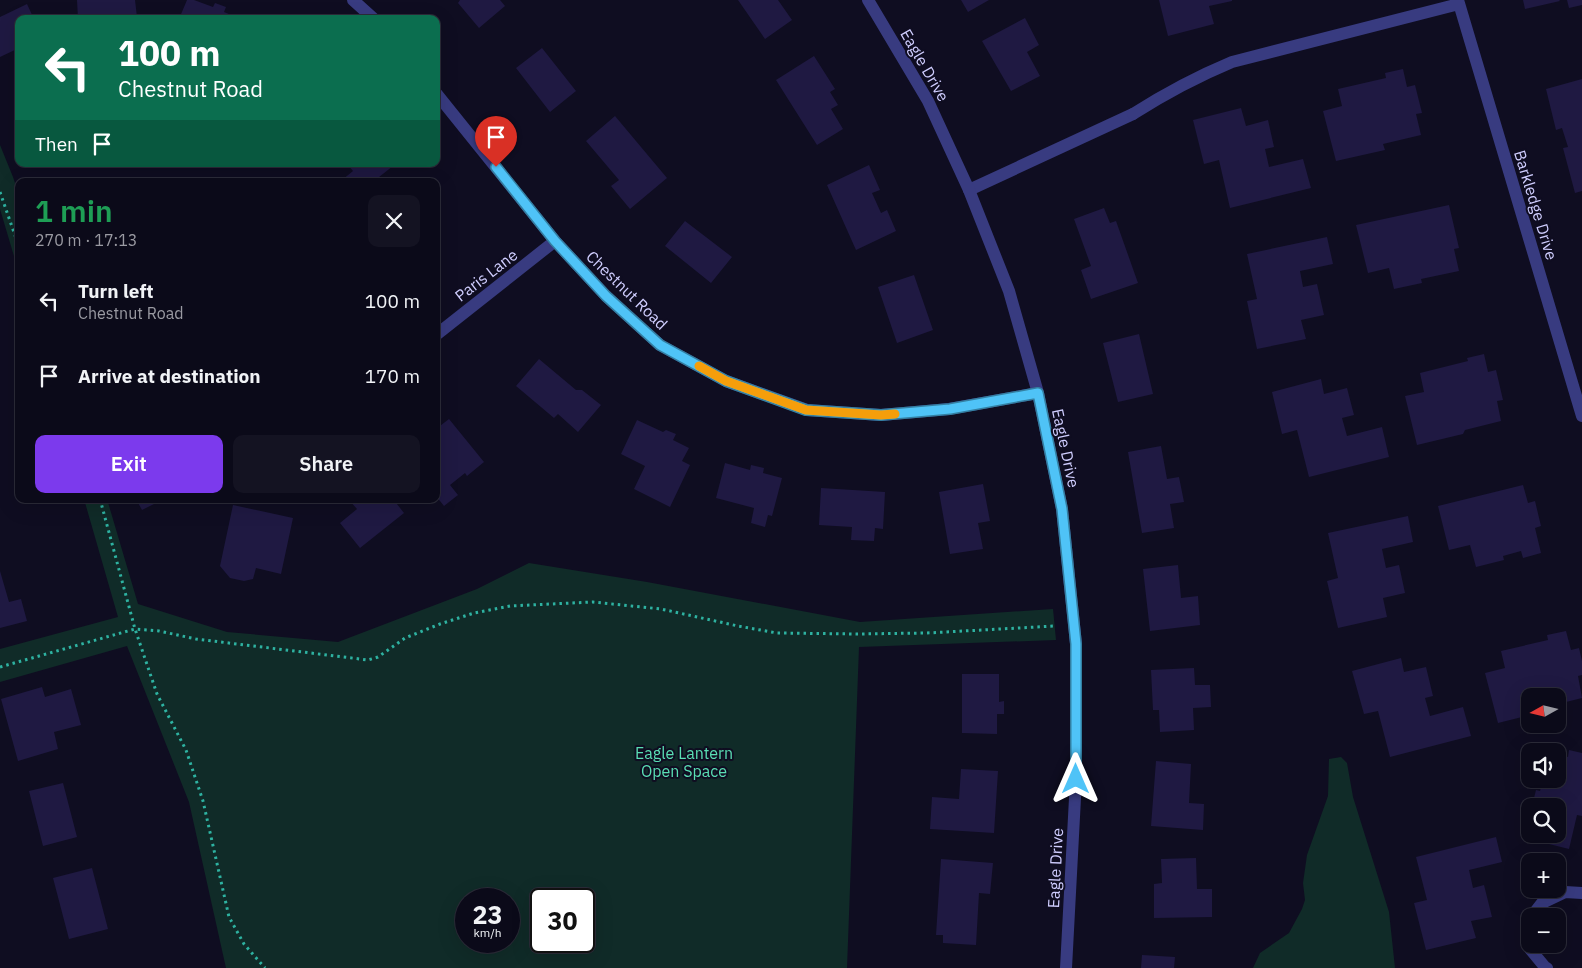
<!DOCTYPE html>
<html lang="en">
<head>
<meta charset="utf-8">
<style>
	:root { --surface:#0b0a19; --page:#141322; --text:#f1f3f6; --muted:#9a9aa2; --line:#2b2b38; --accent:#7c3aed }
	body { margin:0; font-family:"IBM Plex Sans",sans-serif; background:var(--page); color:var(--text); height:100vh; display:flex; flex-direction:column; font-size:19px; white-space:nowrap }
	* { box-sizing:border-box; margin:0 }
	p { font-size:16px; color:var(--muted) }
	.icon { flex:none; width:28px; height:28px; fill:none; stroke:currentColor; stroke-width:2; stroke-linecap:round; stroke-linejoin:round }
	.map { position:relative; flex:1; overflow:hidden }
	.details { position:absolute; left:15px; top:178px; width:425px; height:325px; display:flex; flex-direction:column; background:var(--surface); border-radius:10px; box-shadow:0 5px 20px #0002,0 0 0 1px var(--line) }
	.details>* { flex:none }
	.guide { position:absolute; left:15px; top:15px; width:425px; height:152px; border-radius:10px; box-shadow:0 5px 20px #0002,0 0 0 1px var(--line); background:#0b6e4f; color:#fff; overflow:hidden }
	.needle { width:32px; rotate:262deg }
	.fabs { position:absolute; left:1521px; top:688px; display:grid; gap:10px }
	.fabs a { display:grid; place-items:center; width:45px; height:45px; border-radius:10px; background:var(--surface); box-shadow:0 5px 20px #0002,0 0 0 1px var(--line); font-size:25px }
	.speed { position:absolute; left:455px; top:888px; display:flex; gap:10px; font-size:25px; font-weight:700; text-align:center }
	.speed>* { display:grid; place-content:center; width:65px; height:65px; border-radius:50%; background:var(--surface); box-shadow:0 5px 20px #0002,0 0 0 1px var(--line); line-height:1 }
	.speed small { font-size:12px; font-weight:400 }
	.speed .limit { border:2px solid #111; border-radius:8px; background:#fff; color:#111 }
	.pin { position:absolute; display:grid; place-items:center; width:42px; height:42px; color:#fff; margin:-51px -21px; border-radius:50% 50% 50% 0; rotate:-45deg; box-shadow:0 0 5px #0007 }
	.pin .icon { rotate:45deg }
	.me { position:absolute; width:55px; margin:-28px; rotate:0deg; stroke-linejoin:round; filter:drop-shadow(0 0 4px #0008) }
	.turn { display:flex; align-items:center; gap:18px; height:105px; padding:0 20px; font-size:22px }
	.turn .icon { width:65px; height:65px; stroke-width:2.5 }
	.turn b { display:block; font-size:35px; line-height:42px }
	.then { display:flex; align-items:center; height:48px; padding:0 20px; background:#0003; gap:10px; font-size:19px }
	.round { display:grid; place-items:center; flex:none; width:52px; height:52px; border-radius:10px; background:var(--page) }
	.head { display:flex; align-items:center; justify-content:space-between; height:85px; padding:0 20px }
	h1 { font-size:30px; font-weight:600; line-height:38px; color:#1e9e55 }
	.button { display:flex; gap:10px; margin-top:auto; padding:10px 20px }
	.button a { flex:1; height:58px; border-radius:10px; background:var(--accent); color:#fff; font-size:20px; font-weight:600; line-height:58px; text-align:center }
	.button a+a { background:var(--page); color:var(--text) }
	ul { padding:0; list-style:none }
	li { display:flex; align-items:center; gap:15px; height:75px; padding:0 20px }
	li div { flex:1 }
	li b { display:block; font-size:19px }
	li em { font-style:normal }
	.map>svg:first-child { display:block }
	.green { fill:#102b28; fill-rule:evenodd }
	.building { fill:#1f1942 }
	.lines { fill:none; stroke-linecap:round; stroke-linejoin:round }
	.path { stroke:#2eb2a1; stroke-width:3; stroke-dasharray:2.5 4; stroke-linecap:butt }
	.lane { stroke:#383b80; stroke-width:12 }
	.street { stroke:#383b80; stroke-width:12 }
	.route-casing { stroke:#337fa1; stroke-width:12 }
	.route { stroke:#4fc3f7; stroke-width:9 }
	.slow { stroke:#f59e0b; stroke-width:9 }
	.labels { text-anchor:middle; stroke-width:4; stroke-linejoin:round; paint-order:stroke }
	.street-label { font-size:16px; fill:#d0ceff; stroke:#0f0d21 }
	.park-label { font-size:16px; fill:#5adeb4; stroke:#0f0d21 }
</style>
</head>
<body>
<div class="map">
<svg width="1582" height="968" viewBox="0 0 1582 968">
	<rect width="100%" height="100%" fill="#0f0d21"/>
	<path class="green" d="M0,145L13,177L19,195V273L0,209Z
		M84,499H107L138,604L227,632L338,642L477,589L529,563L647,582L860,622L1053,609L1056,640L859,647L847,968H226L189,802L127,646L0,682V649L118,617ZM466,899H509V941H466ZM541,899H584V941H541Z
		M1341,757L1347,763L1353,797L1389,912L1395,968H1253L1260,953L1289,933L1302,909L1305,900L1303,883L1307,855L1328,796L1329,759Z"/>
	<path class="building" d="M77,0H135L137,17H133V19H78Z
		M187,0H194L213,7L215,3L226,7L224,12L241,19H179Z
		M460,0H500L505,6L479,28L458,3Z
		M738,0H778L792,20L765,39Z
		M961,0H989L968,12Z
		M1159,0H1232V1L1209,6L1214,24L1168,36Z
		M1523,0H1559L1560,1L1525,9Z
		M1567,0H1582V5L1569,8Z
		M27,4L34,19H19V48L0,57V17Z
		M1025,18L1039,45L1027,52L1040,76L1011,91L982,41Z
		M542,48L576,91L550,112L516,68Z
		M814,56L835,89L830,92L838,105L831,109L843,129L817,145L776,80Z
		M1403,69L1407,87L1415,85L1422,113L1416,114L1421,135L1383,144L1385,150L1336,161L1323,111L1342,106L1338,89L1386,78L1385,73Z
		M1582,79V191L1575,193L1563,148L1568,147L1562,128L1556,130L1546,89Z
		M1241,108L1246,126L1268,120L1274,147L1265,149L1269,167L1303,159L1311,188L1230,208L1219,160L1204,164L1193,120Z
		M615,116L667,178L630,209L611,186L619,180L586,141Z
		M347,164H391L393,166L374,181H343L342,180L353,171Z
		M869,165L880,190L872,193L881,213L887,210L896,231L856,250L827,185Z
		M1449,205L1459,248L1454,249L1459,271L1421,279L1422,283L1394,289L1389,268L1368,273L1356,225Z
		M1104,208L1110,223L1116,221L1138,283L1091,299L1081,270L1091,266L1074,219Z
		M685,221L732,257L711,283L665,246Z
		M1327,237L1333,264L1300,271L1303,287L1317,284L1324,315L1301,320L1306,339L1257,349L1247,301L1257,299L1247,254Z
		M914,275L933,330L897,343L878,287Z
		M1139,334L1153,394L1118,402L1103,343Z
		M1484,354L1488,372L1496,370L1503,400L1497,401L1501,421L1465,430L1463,434L1417,445L1405,396L1424,392L1420,373L1468,361L1467,358Z
		M539,359L576,390H582L601,405L578,432L558,414L554,418L516,386Z
		M1321,379L1324,394L1347,388L1354,415L1342,418L1347,436L1382,427L1389,457L1309,477L1297,430L1282,434L1272,392Z
		M449,419L484,462L467,476L465,473L450,485L458,495L444,506L436,496V429Z
		M637,420L663,432L666,430L676,434L673,440L689,448L682,461L690,465L670,507L634,489L645,466L621,454Z
		M1161,446L1167,479L1179,477L1184,502L1170,504L1174,528L1142,533L1128,452Z
		M725,463L750,470L751,465L764,468L763,473L782,478L772,516L768,515L765,527L751,523L754,508L716,498Z
		M983,484L990,521L978,523L983,549L950,554L939,492Z
		M1523,485L1528,503L1535,501L1541,526L1535,528L1541,553L1523,558L1521,551L1503,556L1504,560L1476,567L1470,545L1449,550L1438,506Z
		M821,488L885,492L883,529L875,528L874,541L851,540L852,527L819,525Z
		M136,499H164L142,510Z
		M351,499H393L404,513L360,548L340,523L357,509L349,500Z
		M233,505L293,518L281,574L256,568L253,579L244,581L230,578L220,566Z
		M1408,516L1413,542L1382,549L1386,568L1399,565L1405,593L1383,598L1387,617L1338,628L1327,581L1338,578L1328,533Z
		M1178,565L1181,598L1198,596L1200,625L1150,631L1143,569Z
		M0,571L9,602L21,599L27,621L0,628Z
		M1566,631L1571,650L1579,648L1582,661V675L1578,676L1582,698L1558,704V696H1530V715L1498,723L1485,673L1505,668L1501,651L1548,640L1547,635Z
		M1401,658L1404,672L1426,667L1433,696L1425,698L1430,716L1463,707L1471,736L1390,757L1378,711L1364,714L1352,671Z
		M1194,668L1195,685H1210L1211,707L1193,708L1194,730L1160,732L1159,710H1153L1151,670Z
		M962,674H999V702L1004,701V714H997V734L962,733Z
		M42,687L45,697L71,689L81,725L54,732L58,749L18,761L1,699Z
		M1569,750L1582,753V816L1577,815L1569,849L1525,838L1529,819L1530,834H1558V806H1532L1536,790L1540,791L1543,779H1558V754L1568,757Z
		M1156,761L1191,764L1189,803L1204,804L1203,830L1151,826Z
		M961,769L998,771L994,833L930,829L932,797L959,799Z
		M63,783L77,837L43,846L29,791Z
		M1496,837L1502,862L1469,870L1473,888L1484,885L1492,917L1471,921L1476,938L1426,950L1414,903L1427,900L1416,857Z
		M1196,858L1197,889H1212V917L1154,918V884L1162,883L1161,859Z
		M941,859L993,863L990,894L979,893L976,945L943,943V935H936Z
		M92,868L108,929L69,939L53,878Z
		M1142,955L1175,957L1174,968H1141Z"/>
	<g class="lines">
		<path class="path" d="M0,192L19,247
			M100,499L135,629L157,694L186,750L203,801L229,917L244,944L265,968
			M0,667L135,629L159,631L196,639L368,660L378,657L405,638L440,624L474,613L510,606L551,604L593,602L661,609L738,626L777,633L857,634L927,633L1055,626"/>
		<path class="lane" d="M969,190L1133,114"/>
		<path class="street" d="M353,0L374,19
			M868,0L928,101L969,190L1009,291L1038,393L1062,509L1076,644V779L1066,968
			M1458,0L1582,416
			M436,93L555,241L606,296L660,345L726,381L807,410L881,415L949,409L1038,393
			M1133,114C1166,93 1196,77 1232,62L1459,4
			M436,335L555,241
			M1532,916L1542,903L1565,892L1582,893
			M1530,919L1527,924L1530,949L1545,967L1547,968"/>
	</g>
	<g class="lines">
		<g class="route-casing">
			<path id="route" d="M496,167L555,241L606,296L660,345L726,381L806,410L881,415L950,409L1038,393L1062,509L1076,644V779"/>
		</g>
		<use href="#route" class="route"/>
		<path class="slow" d="M699,366L726,381L806,410L881,415L895,414"/>
	</g>
	<g class="labels">
		<g class="street-label">
			<text transform="translate(925 65) rotate(60)" y="6">Eagle Drive</text>
			<text transform="translate(1536 205) rotate(73)" y="6">Barkledge Drive</text>
			<text transform="translate(486 275) rotate(-38)" y="6">Paris Lane</text>
			<text transform="translate(627 290) rotate(44)" y="6">Chestnut Road</text>
			<text transform="translate(1066 448) rotate(78)" y="6">Eagle Drive</text>
			<text transform="translate(1055 868) rotate(-87)" y="6">Eagle Drive</text>
		</g>
		<g class="park-label">
			<text x="684" y="759">Eagle Lantern<tspan x="684" dy="18">Open Space</tspan></text>
		</g>
	</g>
</svg>
<div class="fabs">
<a><svg class="needle" viewBox="-14 -14 28 28"><path d="M0-13l5 13h-10z" fill="#e53935"/><path d="M0 13l5-13h-10z" fill="#9a9aa2"/></svg></a>
<a><svg class="icon" aria-label="sound" viewBox="0 0 24 24"><path d="M4 9h4l5-4v14l-5-4H4zM17 9q2 3 0 6"/></svg></a>
<a><svg class="icon" aria-label="search" viewBox="0 0 24 24"><circle cx="10" cy="10" r="6"/><path d="M15 15l6 6"/></svg></a>
<a>+</a>
<a>−</a>
</div>
<div class="speed"><div>23<small>km/h</small></div><div class="limit">30</div></div>
<div class="pin" style="left:496px;top:167px;background:#d93025"><svg class="icon" aria-label="arrive" viewBox="0 0 24 24"><path d="M6 21V4h12l-3 4 3 4H6"/></svg></div>
<svg class="me" style="left:1076px;top:779px" viewBox="-20 -20 40 40"><path d="M0-17L14 15 0 8-14 15z" fill="#4fc3f7" stroke="#fff" stroke-width="4"/></svg>
<div class="guide">
<div class="turn"><svg class="icon" aria-label="left" viewBox="0 0 24 24"><path d="M17 20v-9H6M10 6l-5 5 5 5"/></svg><div><b>100 m</b>Chestnut Road</div></div>
<div class="then">Then<svg class="icon" aria-label="arrive" viewBox="0 0 24 24"><path d="M6 21V4h12l-3 4 3 4H6"/></svg></div>
</div>
<section class="details">
<div class="head"><div><h1>1 min</h1><p>270 m · 17:13</p></div><a class="round"><svg class="icon" aria-label="close" viewBox="0 0 24 24"><path d="M6 6l12 12M18 6L6 18"/></svg></a></div>
<ul>
<li><svg class="icon" aria-label="left" viewBox="0 0 24 24"><path d="M17 20v-9H6M10 6l-5 5 5 5"/></svg><div><b>Turn left</b><p>Chestnut Road</p></div><em>100 m</em></li>
<li><svg class="icon" aria-label="arrive" viewBox="0 0 24 24"><path d="M6 21V4h12l-3 4 3 4H6"/></svg><div><b>Arrive at destination</b></div><em>170 m</em></li>
</ul>
<div class="button"><a>Exit</a><a>Share</a></div>
</section>
</div>
</body>
</html>
